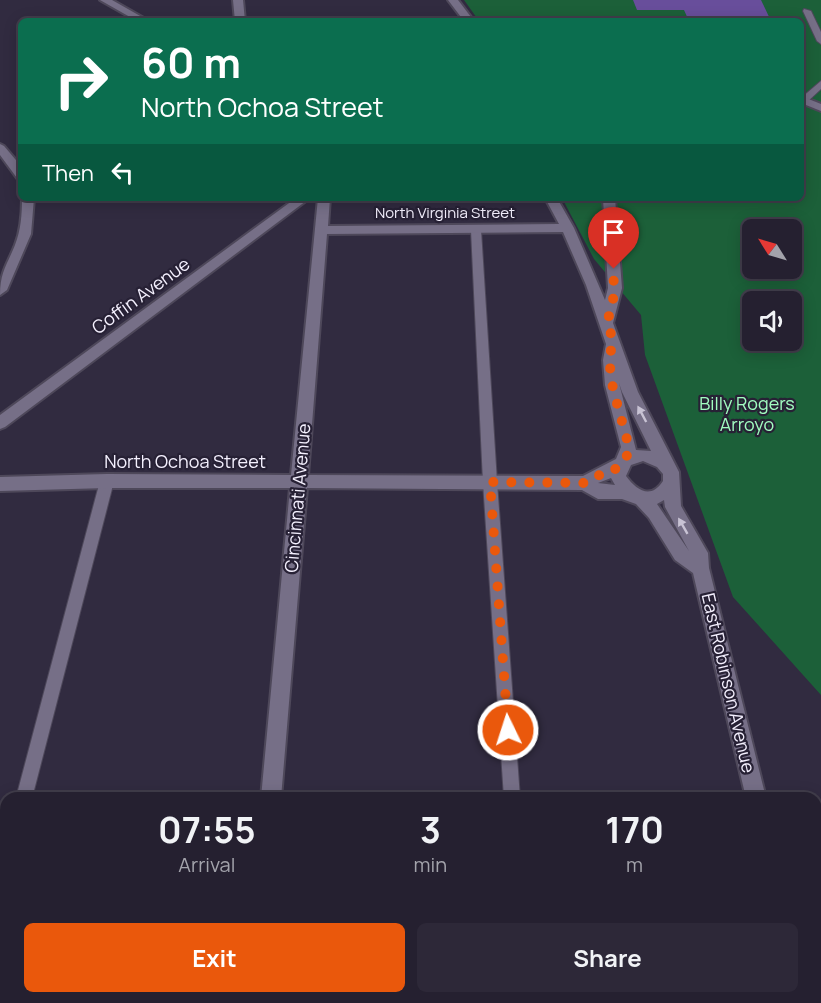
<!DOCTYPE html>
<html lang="en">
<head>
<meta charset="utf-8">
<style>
	:root { --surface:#252030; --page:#2d2838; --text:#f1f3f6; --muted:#a3a3ab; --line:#423e4c; --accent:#ea580c }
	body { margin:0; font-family:Manrope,sans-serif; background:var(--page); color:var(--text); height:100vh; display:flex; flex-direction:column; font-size:22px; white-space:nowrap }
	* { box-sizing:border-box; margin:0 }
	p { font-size:20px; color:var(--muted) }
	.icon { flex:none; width:33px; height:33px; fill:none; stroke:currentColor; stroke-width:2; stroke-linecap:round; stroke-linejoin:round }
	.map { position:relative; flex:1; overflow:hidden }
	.sheet { position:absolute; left:0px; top:792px; width:822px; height:212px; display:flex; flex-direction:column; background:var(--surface); border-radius:18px 18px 0 0; box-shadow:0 3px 15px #0003,0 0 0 2px var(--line) }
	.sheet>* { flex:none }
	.hud { position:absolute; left:18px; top:18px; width:786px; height:183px; border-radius:9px; box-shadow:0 3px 15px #0003,0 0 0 2px var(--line); background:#0b6e4f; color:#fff; overflow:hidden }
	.needle { width:39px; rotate:307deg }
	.tools { position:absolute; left:742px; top:219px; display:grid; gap:12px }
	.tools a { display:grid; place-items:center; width:60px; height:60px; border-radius:9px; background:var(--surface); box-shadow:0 3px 15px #0003,0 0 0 2px var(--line); font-size:30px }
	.pin { position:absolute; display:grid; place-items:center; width:51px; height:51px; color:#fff; margin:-62px -26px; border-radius:50% 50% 50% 0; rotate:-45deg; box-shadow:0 0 6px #0007 }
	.pin .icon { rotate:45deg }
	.me { position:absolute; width:66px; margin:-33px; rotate:356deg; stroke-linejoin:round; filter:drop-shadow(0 0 4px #0008) }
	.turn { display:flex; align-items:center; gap:21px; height:126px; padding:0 24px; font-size:27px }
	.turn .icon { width:78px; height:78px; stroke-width:2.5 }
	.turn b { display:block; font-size:42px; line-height:51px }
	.then { display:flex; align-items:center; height:57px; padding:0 24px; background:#0003; gap:12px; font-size:22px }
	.eta { display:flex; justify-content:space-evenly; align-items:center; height:102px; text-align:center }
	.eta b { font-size:36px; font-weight:700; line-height:42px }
	.button { display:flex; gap:12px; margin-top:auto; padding:12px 24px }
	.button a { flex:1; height:69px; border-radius:9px; background:var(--accent); color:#fff; font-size:24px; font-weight:700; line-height:69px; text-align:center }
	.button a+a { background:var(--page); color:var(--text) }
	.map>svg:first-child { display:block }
	.green { fill:#1c6039; fill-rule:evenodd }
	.building { fill:#684e9b }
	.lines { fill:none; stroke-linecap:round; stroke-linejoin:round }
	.service-casing { stroke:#4e485a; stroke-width:2 }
	.minor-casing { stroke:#4e485a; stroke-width:4 }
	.service { fill:#766f87; fill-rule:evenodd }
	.minor { fill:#766f87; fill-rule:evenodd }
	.oneway { fill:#c8c3d4 }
	.route { stroke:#ea580c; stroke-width:10; stroke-dasharray:0 18 }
	.labels { text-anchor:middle; stroke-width:4.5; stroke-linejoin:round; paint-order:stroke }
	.far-street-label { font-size:15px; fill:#f4f0fe; stroke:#272135 }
	.street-label { font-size:18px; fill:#f4f0fe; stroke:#272135 }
	.park-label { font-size:18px; fill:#a1fcc0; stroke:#272135 }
</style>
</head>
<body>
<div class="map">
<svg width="821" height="1003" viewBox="0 0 821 1003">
	<rect width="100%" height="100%" fill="#312b40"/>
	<path class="green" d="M464,0H821V695L733,597L645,355L641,315L594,259L562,198H801V21H479ZM753,230H792V268H753ZM753,302H792V340H753Z"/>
	<path class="building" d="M633,0H761L771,21H689L684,10H637Z"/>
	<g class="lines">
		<g class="service-casing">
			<path id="service" d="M804,9L811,11L821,32V44L817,41L803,11Z
				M821,81V89L807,102H801V98Z
				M476,227L481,230L497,482L520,798H504L483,482L471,230Z
				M107,476L112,477L114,481L32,798H16L100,481L102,477Z
				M6,860V898L0,901V863Z
				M517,998H535L536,1003H516Z"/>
		</g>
		<g class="minor-casing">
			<path id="minor" d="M100,0H112L149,21H137Z
				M233,0H243L245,21H235Z
				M448,0H458L474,21H464Z
				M801,96L821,104V111L801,103Z
				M0,144L4,146L21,166V179L17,178L0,155Z
				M22,198H34L31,234L7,290L0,295C0,272 7,265 15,245C21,230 22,214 22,198Z
				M296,198H310L5,427L0,429V415Z
				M318,198H330L328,226L559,224L545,198H557L574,228L605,300L608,288L603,198H615L622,288L613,323L638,392L679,472L681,506L708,553L709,568L766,798H746L693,573L675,560L649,518L636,504L622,499H598L582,490L307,488L281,798H261L290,488H107L0,491V477L107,474L291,475ZM563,232L586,285L606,344L603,360L605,385L621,447L616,459L583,476L308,475L327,234ZM619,383L622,392L651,451L636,450ZM643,461L657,467L663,474V481C651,500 636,490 626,476L631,465ZM611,478L615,485L598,483ZM664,500L665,507L689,551L657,504Z
				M0,905H6V927H0Z
				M816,908H821V930H816Z
				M240,998H263L264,1003H240Z
				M790,998H813L815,1003H791Z"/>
		</g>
		<use href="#service" class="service"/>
		<use href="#minor" class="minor"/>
	</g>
	<defs><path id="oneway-solid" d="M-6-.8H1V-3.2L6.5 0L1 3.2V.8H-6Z" transform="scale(1.5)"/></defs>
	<g class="oneway">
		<use href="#oneway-solid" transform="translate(642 414) rotate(-118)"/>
		<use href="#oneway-solid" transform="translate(683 526) rotate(-120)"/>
	</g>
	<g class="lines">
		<path class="route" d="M508,730L490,482L585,483L595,476L611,473L626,459L629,447L613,389L609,360L613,340L607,322L613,303L614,269"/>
	</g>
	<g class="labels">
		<g class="far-street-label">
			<text x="445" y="218">North Virginia Street</text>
		</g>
		<g class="street-label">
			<text transform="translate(141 296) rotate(-36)" y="6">Coffin Avenue</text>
			<text x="185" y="468">North Ochoa Street</text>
			<text transform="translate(298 498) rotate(-85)" y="6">Cincinnati Avenue</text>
			<text transform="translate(728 683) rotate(77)" y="6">East Robinson Avenue</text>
		</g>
		<g class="park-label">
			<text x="747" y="410">Billy Rogers<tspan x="747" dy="21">Arroyo</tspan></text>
		</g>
	</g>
</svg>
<div class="tools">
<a><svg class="needle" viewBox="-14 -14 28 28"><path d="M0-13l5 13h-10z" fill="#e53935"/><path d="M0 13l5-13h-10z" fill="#a3a3ab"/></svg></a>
<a><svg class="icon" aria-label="sound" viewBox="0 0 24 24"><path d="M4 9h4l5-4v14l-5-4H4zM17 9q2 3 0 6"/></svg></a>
</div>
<div class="pin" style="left:614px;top:269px;background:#d93025"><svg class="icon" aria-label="arrive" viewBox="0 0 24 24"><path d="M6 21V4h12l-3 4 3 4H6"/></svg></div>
<svg class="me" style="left:508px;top:730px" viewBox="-20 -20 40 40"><circle r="17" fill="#ea580c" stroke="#fff" stroke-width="3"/><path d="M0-11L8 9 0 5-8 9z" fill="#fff"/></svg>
<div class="hud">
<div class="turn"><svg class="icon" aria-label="right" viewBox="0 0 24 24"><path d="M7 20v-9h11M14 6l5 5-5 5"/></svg><div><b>60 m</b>North Ochoa Street</div></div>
<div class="then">Then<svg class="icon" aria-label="left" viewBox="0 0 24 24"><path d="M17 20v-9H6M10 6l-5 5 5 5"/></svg></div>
</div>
<section class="sheet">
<div class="eta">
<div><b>07:55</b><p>Arrival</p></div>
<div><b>3</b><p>min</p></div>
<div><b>170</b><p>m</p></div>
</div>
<div class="button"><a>Exit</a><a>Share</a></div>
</section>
</div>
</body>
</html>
